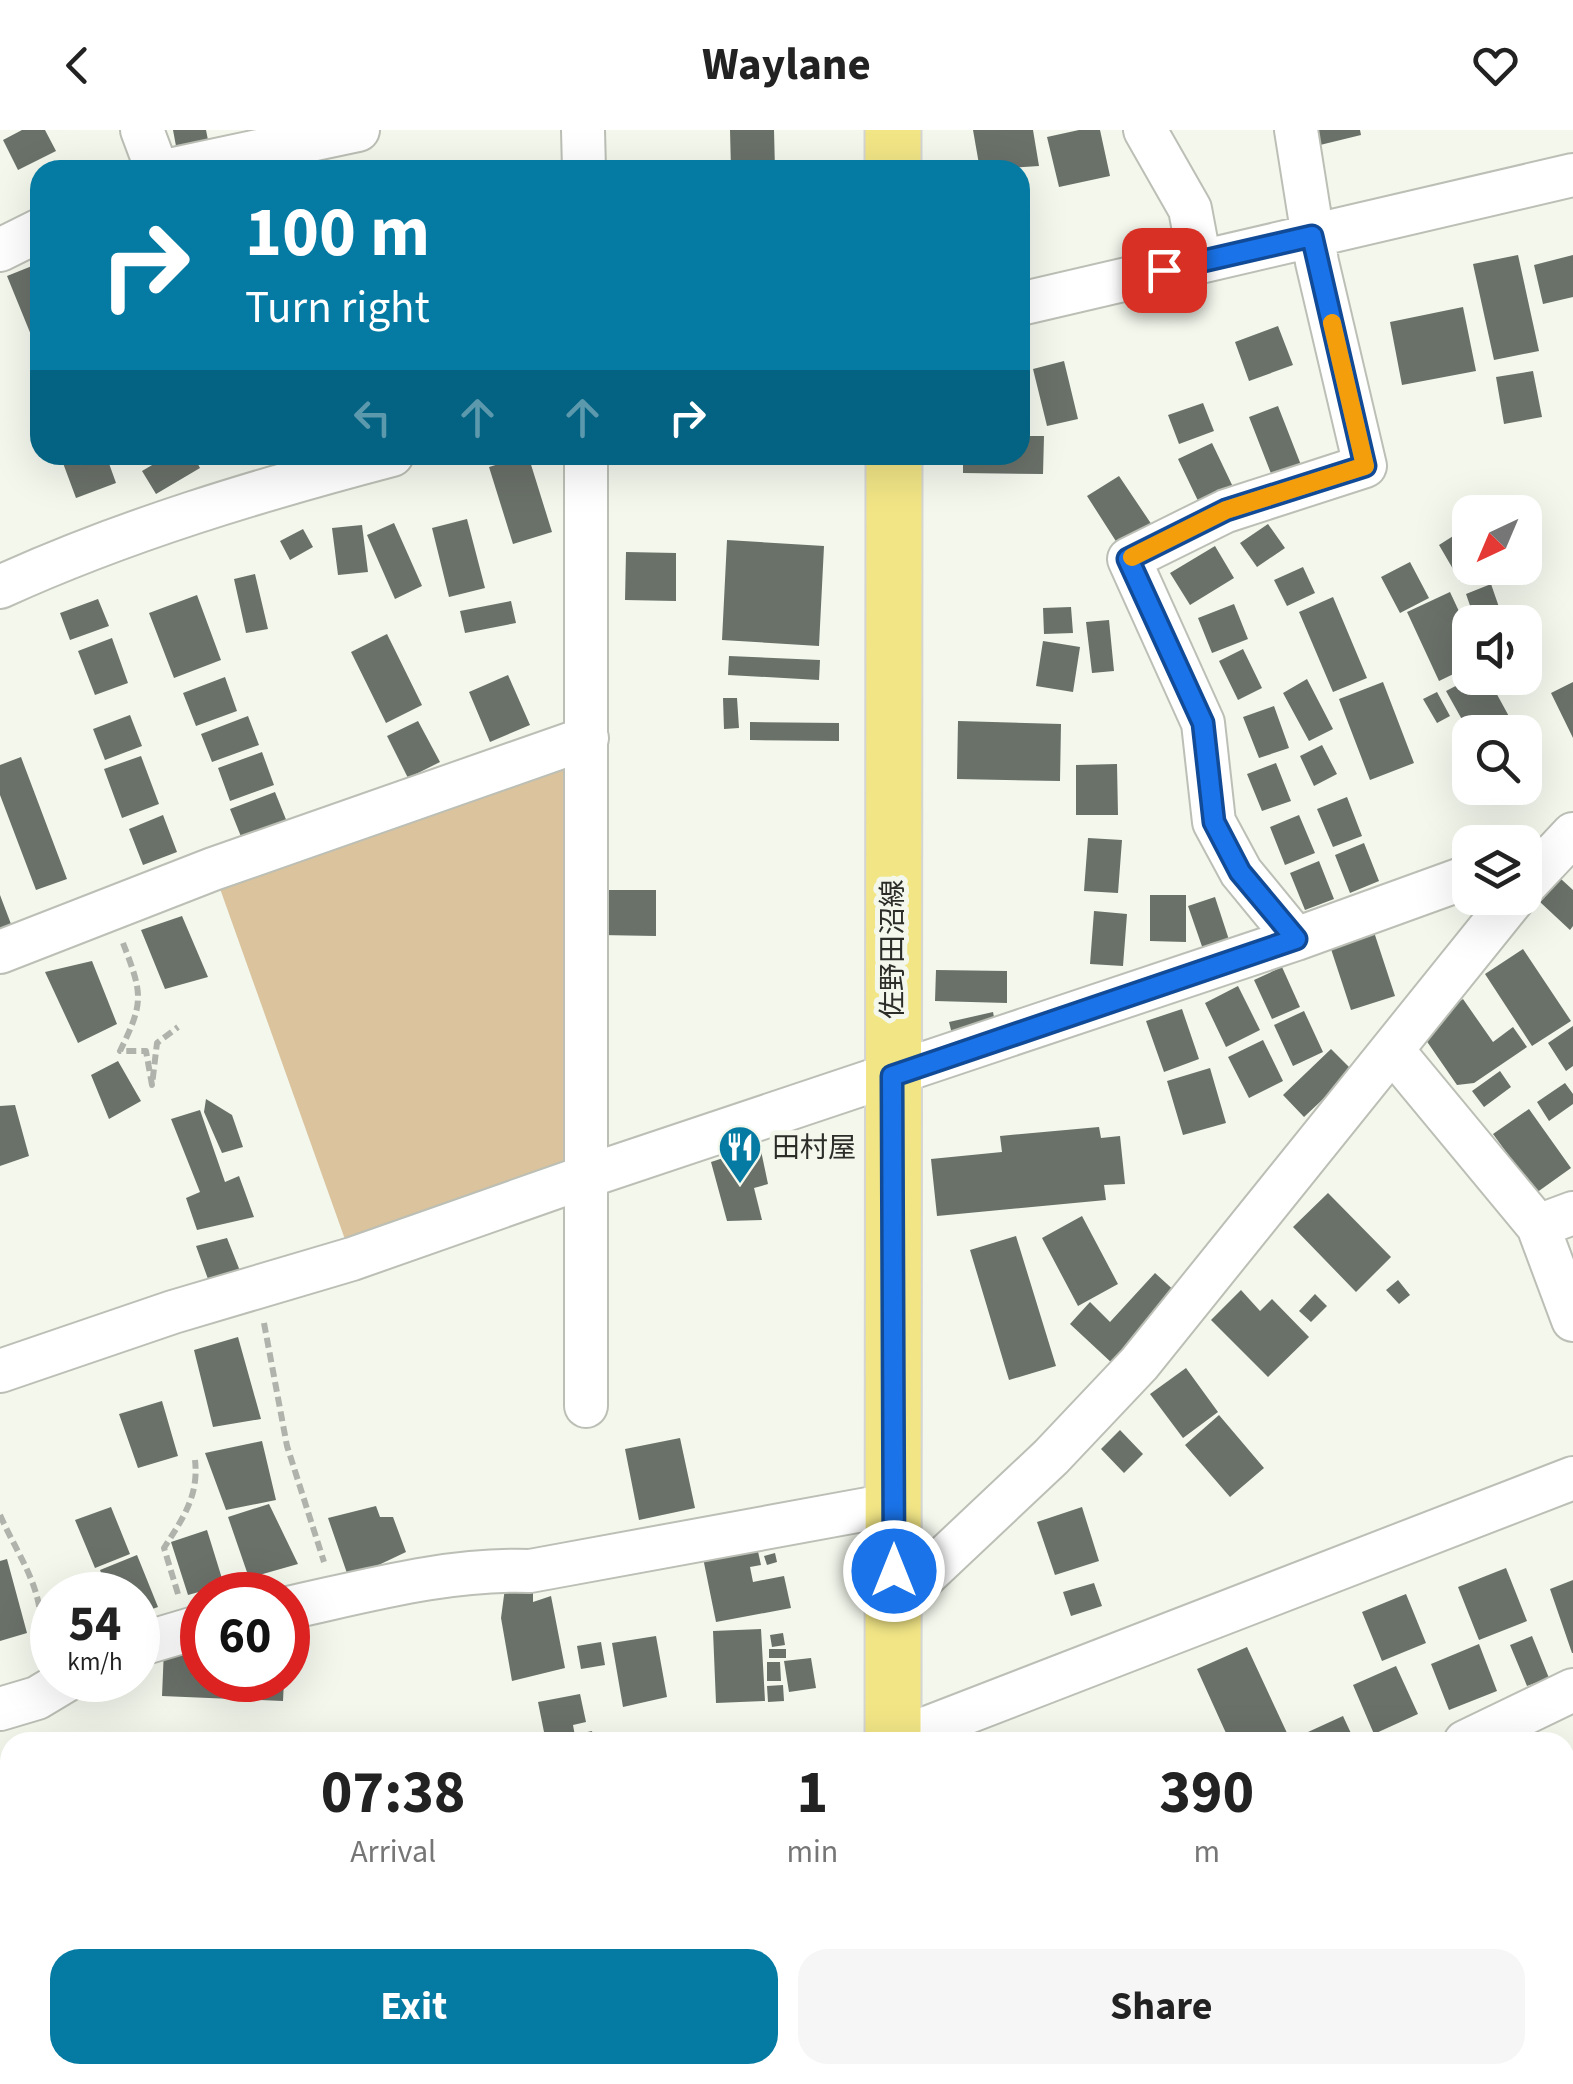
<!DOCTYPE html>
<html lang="en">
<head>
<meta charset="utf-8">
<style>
	:root { --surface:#fff; --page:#f6f6f6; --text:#222; --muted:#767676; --accent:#057ba3 }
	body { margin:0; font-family:"Source Sans 3","Noto Sans JP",sans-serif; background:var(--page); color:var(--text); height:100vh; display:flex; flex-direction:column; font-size:38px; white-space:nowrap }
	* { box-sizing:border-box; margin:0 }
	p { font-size:32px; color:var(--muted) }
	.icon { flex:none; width:55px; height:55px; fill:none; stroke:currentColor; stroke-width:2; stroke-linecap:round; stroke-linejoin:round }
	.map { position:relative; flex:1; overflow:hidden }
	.sheet { position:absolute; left:0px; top:1602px; width:1575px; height:352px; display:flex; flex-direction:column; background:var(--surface); border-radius:30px 30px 0 0; box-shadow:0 10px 40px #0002 }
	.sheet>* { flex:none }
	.top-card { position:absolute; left:30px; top:30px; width:1000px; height:305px; border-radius:30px; box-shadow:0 10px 40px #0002; background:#057ba3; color:#fff; overflow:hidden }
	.needle { width:65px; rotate:224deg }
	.buttons { position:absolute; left:1452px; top:365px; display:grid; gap:20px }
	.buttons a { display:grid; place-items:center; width:90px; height:90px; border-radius:20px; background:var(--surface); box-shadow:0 10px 40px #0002; font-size:50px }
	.speed { position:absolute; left:30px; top:1442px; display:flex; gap:20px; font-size:50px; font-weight:700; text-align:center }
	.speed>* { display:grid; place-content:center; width:130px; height:130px; border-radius:50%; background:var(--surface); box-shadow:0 10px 40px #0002; line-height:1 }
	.speed small { font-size:25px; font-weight:400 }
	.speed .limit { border:15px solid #d22; background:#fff; color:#111 }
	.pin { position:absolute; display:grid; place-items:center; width:85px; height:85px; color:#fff; margin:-42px; border-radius:20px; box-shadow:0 5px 15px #0006 }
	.me { position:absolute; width:110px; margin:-55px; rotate:0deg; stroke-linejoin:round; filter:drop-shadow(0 0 8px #0008) }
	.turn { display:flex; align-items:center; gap:35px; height:210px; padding:0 50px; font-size:45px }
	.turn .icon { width:130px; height:130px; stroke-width:2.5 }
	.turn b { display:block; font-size:70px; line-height:85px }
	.lanes { display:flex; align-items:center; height:95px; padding:0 50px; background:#0003; justify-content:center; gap:50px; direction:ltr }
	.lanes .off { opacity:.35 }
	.eta { display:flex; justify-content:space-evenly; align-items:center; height:170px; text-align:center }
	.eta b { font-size:60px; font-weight:700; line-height:70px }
	.button { display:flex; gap:20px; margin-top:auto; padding:20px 50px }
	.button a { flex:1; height:115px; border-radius:30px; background:var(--accent); color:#fff; font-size:40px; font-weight:700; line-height:115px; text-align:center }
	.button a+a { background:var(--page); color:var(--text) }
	header { display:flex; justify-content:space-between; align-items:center; height:130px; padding:0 50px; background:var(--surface); font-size:45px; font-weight:700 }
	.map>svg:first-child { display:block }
	.green { fill:#dac39d }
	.building { fill:#6a7169 }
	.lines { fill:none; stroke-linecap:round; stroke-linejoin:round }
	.minor-casing { stroke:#bbbfb5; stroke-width:46 }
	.major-casing { stroke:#d5d5d4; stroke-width:59 }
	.path { stroke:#b0b3ab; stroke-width:6; stroke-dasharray:10 5; stroke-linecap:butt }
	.minor { stroke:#fff; stroke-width:42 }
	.major { stroke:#f1e586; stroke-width:55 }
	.route-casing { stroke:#114b97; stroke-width:25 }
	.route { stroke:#1a73e8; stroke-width:18 }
	.slow { stroke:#f59e0b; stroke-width:18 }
	.labels { text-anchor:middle; stroke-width:10; stroke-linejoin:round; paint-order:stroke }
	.street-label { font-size:28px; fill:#2c2d29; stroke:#f3f7ec }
	.poi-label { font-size:28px; fill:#2c2d29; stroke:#f3f7ec; text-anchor:start }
</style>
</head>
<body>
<header><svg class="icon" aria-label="back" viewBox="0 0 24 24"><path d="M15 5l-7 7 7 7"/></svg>Waylane<svg class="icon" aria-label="heart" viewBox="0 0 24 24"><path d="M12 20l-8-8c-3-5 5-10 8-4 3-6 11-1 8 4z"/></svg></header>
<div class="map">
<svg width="1573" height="1954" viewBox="0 0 1573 1954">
	<rect width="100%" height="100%" fill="#f3f7ec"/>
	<path class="green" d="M587,608L585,1047L352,1129L213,739Z"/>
	<path class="building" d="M22,0H45L56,21L18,40L3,10Z
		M173,0H206L208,10L176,16Z
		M730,0H774L775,40H731Z
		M973,0H1033L1039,36L980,40Z
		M1079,0H1100L1110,46L1059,57L1047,7Z
		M1316,0H1360L1361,5L1320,15Z
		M1518,125L1539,221L1494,230L1473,134Z
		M1573,125V167L1543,174L1534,135Z
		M32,136L40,156V227L7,146Z
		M1463,177L1476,241L1402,255L1390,192Z
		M1278,196L1293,235L1249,251L1235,212Z
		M1064,231L1078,289L1047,296L1033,239Z
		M1533,241L1542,287L1504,294L1496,247Z
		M1203,273L1214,301L1179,314L1168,285Z
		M1278,276L1301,335L1272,346L1249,287Z
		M1020,306H1044L1043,344L963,343V325H1020Z
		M1212,313L1234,359L1200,375L1178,329Z
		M60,325H106L116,353L76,368Z
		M169,325H193L200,338L156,364L142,341Z
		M528,325L552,402L513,414L489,337Z
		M1119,346L1152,395L1119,416L1087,366Z
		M1510,372L1516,382H1489Z
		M467,389L485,458L449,467L432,398Z
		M394,393L422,456L395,469L367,405Z
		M1268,394L1285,418L1257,437L1240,413Z
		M362,395L368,442L338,445L332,398Z
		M303,399L313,417L290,430L280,411Z
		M1525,400L1536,419L1525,425Z
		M1461,401L1470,416V438H1482L1460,451L1439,415Z
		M727,410L824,416L819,516L722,510Z
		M1215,416L1234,448L1190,475L1170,443Z
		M626,422L676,423V471L625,470Z
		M1410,432L1429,468L1400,483L1381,447Z
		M1303,437L1315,463L1287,476L1274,450Z
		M255,444L268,499L246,503L234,449Z
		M1491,454L1500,480L1475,490L1466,464Z
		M1450,462L1470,505V536L1439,551L1407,482Z
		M197,465L221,530L174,548L149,483Z
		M1333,467L1367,548L1333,562L1299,482Z
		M98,469L109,496L70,510L60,483Z
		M511,471L516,493L465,503L460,481Z
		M1234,474L1248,509L1212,523L1198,488Z
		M1071,477L1073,503L1044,504L1043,478Z
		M1109,490L1114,541L1092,543L1086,492Z
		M387,504L422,575L386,593L351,522Z
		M112,508L128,553L95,565L78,521Z
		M1043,511L1080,517L1073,562L1036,556Z
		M1243,519L1262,558L1238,570L1219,531Z
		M729,526L820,530L819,550L728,545Z
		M508,545L530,595L490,612L469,562Z
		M225,547L237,581L196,596L183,563Z
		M1471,548H1488L1517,601L1469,602L1446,561Z
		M1307,549L1333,599L1309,611L1283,563Z
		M1383,552L1414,633L1370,650L1339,569Z
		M1573,552V608L1551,563Z
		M1437,562L1450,586L1437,593L1423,569Z
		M723,568H737L739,598L724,599Z
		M1274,576L1289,618L1259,628L1243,587Z
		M130,585L142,616L105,630L93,599Z
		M248,586L259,615L212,632L201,604Z
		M418,591L440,632L408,648L387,606Z
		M958,591L1061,594L1060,651L957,649Z
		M750,592L839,593V611L750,610Z
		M1322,615L1337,644L1314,656L1300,626Z
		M262,622L274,655L230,671L218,638Z
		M141,626L159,674L122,688L104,639Z
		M21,627L67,749L36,760L0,665V635Z
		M1276,633L1291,671L1262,681L1247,644Z
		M1117,634L1118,685H1076V635Z
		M275,662L287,692L242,709L230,679Z
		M1347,667L1362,706L1333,717L1317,679Z
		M163,685L177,722L143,735L129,699Z
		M1299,685L1315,723L1285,735L1270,697Z
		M1088,708L1122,710L1118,763L1084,761Z
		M1364,713L1379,751L1350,763L1335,725Z
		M1319,731L1334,769L1305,780L1290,743Z
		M1561,749L1573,760V796L1570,800L1540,772Z
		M600,760H656V806L600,805Z
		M0,765L11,794L0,799Z
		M1150,765H1186V812L1150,811Z
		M1215,767L1232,819L1206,828L1188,776Z
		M1094,781L1127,784L1123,836L1090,834Z
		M182,786L208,847L165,859L141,800Z
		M1374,802L1395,866L1351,880L1330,816Z
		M1523,819L1571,891L1532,916L1485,844Z
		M92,831L117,894L78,913L45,842Z
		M1282,837L1300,877L1272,889L1254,850Z
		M936,840L1007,841V873L935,871Z
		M1238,856L1260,900L1226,917L1205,873Z
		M1463,869L1493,912L1513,897L1527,917L1474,953L1457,955L1419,900Z
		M1182,879L1199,929L1164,942L1146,891Z
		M1304,881L1323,922L1293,936L1274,895Z
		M993,882L997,902L954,912L949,892Z
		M1573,896V936L1566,941L1548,913Z
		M1263,910L1283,951L1249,968L1228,927Z
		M1331,919L1353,941L1304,987L1283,965Z
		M118,931L141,971L109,989L91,945Z
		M1210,938L1226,993L1183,1005L1167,951Z
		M1500,941L1511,957L1484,977L1472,961Z
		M1565,953L1573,964V974L1549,991L1537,972Z
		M206,969L232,985L243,1017L222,1023L204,982Z
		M15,975L29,1026L0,1036V976Z
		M1529,979L1571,1038L1536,1063L1493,1004Z
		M200,980L225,1052L239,1046L254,1087L197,1100L186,1068L200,1062L171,989Z
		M1099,997L1101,1008L1120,1006L1125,1054L1104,1055L1106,1070L937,1086L931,1029L1002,1022L1000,1006Z
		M760,1016L768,1054L754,1058L762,1090L727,1091L711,1032Z
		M1328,1063L1391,1127L1356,1162L1293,1097Z
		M1082,1086L1118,1154L1078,1176L1042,1108Z
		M1016,1106L1056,1236L1009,1250L970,1120Z
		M227,1108L240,1141L208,1149L196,1116Z
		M1155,1143L1178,1164L1113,1234L1070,1194L1090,1172L1110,1192Z
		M1398,1150L1410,1165L1399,1174L1386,1160Z
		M1241,1160L1260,1181L1272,1169L1309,1207L1268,1247L1211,1190Z
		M1315,1164L1327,1176L1311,1192L1299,1181Z
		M238,1207L261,1289L213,1297L194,1220Z
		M1186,1238L1218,1282L1183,1308L1150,1264Z
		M162,1271L178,1326L138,1338L119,1284Z
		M1219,1285L1264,1338L1230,1367L1185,1315Z
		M1120,1300L1143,1324L1124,1343L1101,1319Z
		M680,1308L695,1378L639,1390L625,1319Z
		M262,1311L276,1370L226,1380L205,1323Z
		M269,1374L298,1434L249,1448L228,1387Z
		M376,1376L380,1387H393L406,1422L349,1449L328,1388Z
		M111,1377L130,1424L95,1438L75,1390Z
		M1082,1377L1099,1431L1055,1445L1037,1392Z
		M207,1400L224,1455L188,1465L171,1412Z
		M755,1408L761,1435L750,1437L753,1452L784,1446L791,1478L716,1492L701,1418Z
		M775,1423L777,1432L767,1435L764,1426Z
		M137,1425L158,1477L138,1484V1465H110L100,1440Z
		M7,1429L27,1503L0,1511V1431Z
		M1506,1438L1527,1491L1479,1510L1458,1457Z
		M1573,1450V1523H1572L1550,1459Z
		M1094,1453L1102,1476L1071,1486L1063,1462Z
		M533,1454V1472L551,1466L565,1538L512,1551L501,1488L505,1458Z
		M1406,1464L1426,1513L1382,1531L1362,1482Z
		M761,1499L765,1571L716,1573L713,1501Z
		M783,1503L785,1515L772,1517L770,1505Z
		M656,1506L667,1567L623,1577L612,1513Z
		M1532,1506L1549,1548L1527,1556L1510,1515Z
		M601,1512L605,1535L581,1539L577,1516Z
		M1479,1514L1497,1561L1449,1580L1431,1534Z
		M1247,1517L1287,1603L1266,1612H1230L1197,1539Z
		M164,1519L202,1521V1550H284L283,1571L162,1566Z
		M769,1519H786V1528H769Z
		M811,1528L816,1558L789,1562L784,1531Z
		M767,1532H780L781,1551H767Z
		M1396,1536L1418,1584L1374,1604L1353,1555Z
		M783,1555L784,1571L768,1572L767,1556Z
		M580,1564L586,1592L573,1595L576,1612H546L538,1572Z
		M1343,1586L1355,1612H1312L1308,1602Z
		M592,1601L594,1612H580L578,1604Z
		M0,1878L10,1898V1919L0,1924Z
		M10,1941V1945H43L48,1954H0V1946Z
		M65,1945H74L79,1954H57L55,1951Z
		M175,1945H235L240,1954H157Z
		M522,1945H555L558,1954H525Z
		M606,1945H650L652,1954H605L603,1946Z
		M937,1945H977V1952L938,1954Z
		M979,1945H1007V1948L980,1950Z
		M1024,1945H1068L1070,1954H1026Z"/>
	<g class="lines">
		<g class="minor-casing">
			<path id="minor" d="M142,0L157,40
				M583,0L584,40
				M1145,0L1190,79L1200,132
				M169,40L358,0
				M0,120L40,100
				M1020,174L1573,45
				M586,325V1276
				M0,457C125,400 259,360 392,325
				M1525,755L1573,704
				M1296,809L1241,742L1214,692L1203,593L1129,429L1226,381L1365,336L1317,132L1296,0
				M0,822L213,739L587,608
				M1393,921L1538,1096L1573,1190
				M1538,1096L1573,1083
				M0,1241L173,1182L352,1129L585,1047L1296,809L1470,746
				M894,1475L1051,1327L1139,1234L1514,768
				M288,1478C366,1461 449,1438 530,1441L895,1374
				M138,1515L202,1496
				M0,1579L37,1568L67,1550
				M893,1611L1573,1348
				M1465,1612L1573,1560"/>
		</g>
		<g class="major-casing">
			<path id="major" d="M893,40V0
				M893,1612L894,325
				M885,1954V1945"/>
		</g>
		<path class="path" d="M123,813C143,865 144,872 120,921H146L152,955L157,913L178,897
			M264,1193L287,1316L324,1432
			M0,1385C20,1431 54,1471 35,1524
			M178,1464L164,1418C183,1388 199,1366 195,1330"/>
		<use href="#minor" class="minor"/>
		<use href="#major" class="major"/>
	</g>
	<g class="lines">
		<g class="route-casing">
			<path id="route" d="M894,1441L892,946L1296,809L1240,742L1214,692L1203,593L1128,429L1226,380L1365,336L1312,106L1164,140"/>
		</g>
		<use href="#route" class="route"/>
		<path class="slow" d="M1132,427L1226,380L1365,336L1332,193"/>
	</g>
	<defs>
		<g id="restaurant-pin" transform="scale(2.25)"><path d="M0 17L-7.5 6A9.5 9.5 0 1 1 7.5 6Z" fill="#057ba3" stroke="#f3f7ec"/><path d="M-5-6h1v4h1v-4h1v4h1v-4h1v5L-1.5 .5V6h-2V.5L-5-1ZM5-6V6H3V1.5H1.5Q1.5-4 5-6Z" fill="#fff"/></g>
	</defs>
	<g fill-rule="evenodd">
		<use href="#restaurant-pin" x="740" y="1017"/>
	</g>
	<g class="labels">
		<g class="street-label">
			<text transform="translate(892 819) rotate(-90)" y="10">佐野田沼線</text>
		</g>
		<g class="poi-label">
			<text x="772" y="1027">田村屋</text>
		</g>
	</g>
</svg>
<div class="buttons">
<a><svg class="needle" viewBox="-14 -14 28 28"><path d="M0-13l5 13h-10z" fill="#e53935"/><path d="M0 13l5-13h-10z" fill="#767676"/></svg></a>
<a><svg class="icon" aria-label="sound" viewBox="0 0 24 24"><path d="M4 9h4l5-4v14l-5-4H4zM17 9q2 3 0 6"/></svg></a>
<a><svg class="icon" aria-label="search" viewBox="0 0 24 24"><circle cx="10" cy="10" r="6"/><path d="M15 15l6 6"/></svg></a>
<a><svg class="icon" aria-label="layers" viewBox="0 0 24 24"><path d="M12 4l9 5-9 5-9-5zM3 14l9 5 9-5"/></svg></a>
</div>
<div class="speed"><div>54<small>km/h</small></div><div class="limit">60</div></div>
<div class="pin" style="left:1164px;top:140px;background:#d93025"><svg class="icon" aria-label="arrive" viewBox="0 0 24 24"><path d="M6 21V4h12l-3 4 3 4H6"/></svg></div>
<svg class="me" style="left:894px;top:1441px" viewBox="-20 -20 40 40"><circle r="17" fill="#1a73e8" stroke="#fff" stroke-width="3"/><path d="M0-11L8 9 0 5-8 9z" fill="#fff"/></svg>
<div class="top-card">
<div class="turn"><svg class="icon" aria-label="right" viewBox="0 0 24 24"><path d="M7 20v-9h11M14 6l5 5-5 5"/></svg><div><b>100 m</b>Turn right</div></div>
<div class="lanes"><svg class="icon off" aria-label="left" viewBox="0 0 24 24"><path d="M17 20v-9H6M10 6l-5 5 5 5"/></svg><svg class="icon off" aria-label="ahead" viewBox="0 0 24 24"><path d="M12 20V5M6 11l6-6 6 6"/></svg><svg class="icon off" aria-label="ahead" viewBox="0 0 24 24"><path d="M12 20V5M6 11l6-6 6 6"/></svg><svg class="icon" aria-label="right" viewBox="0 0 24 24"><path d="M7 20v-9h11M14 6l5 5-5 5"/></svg></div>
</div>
<section class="sheet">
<div class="eta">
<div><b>07:38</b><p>Arrival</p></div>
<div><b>1</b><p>min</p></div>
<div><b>390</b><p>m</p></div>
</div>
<div class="button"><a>Exit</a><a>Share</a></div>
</section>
</div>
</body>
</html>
